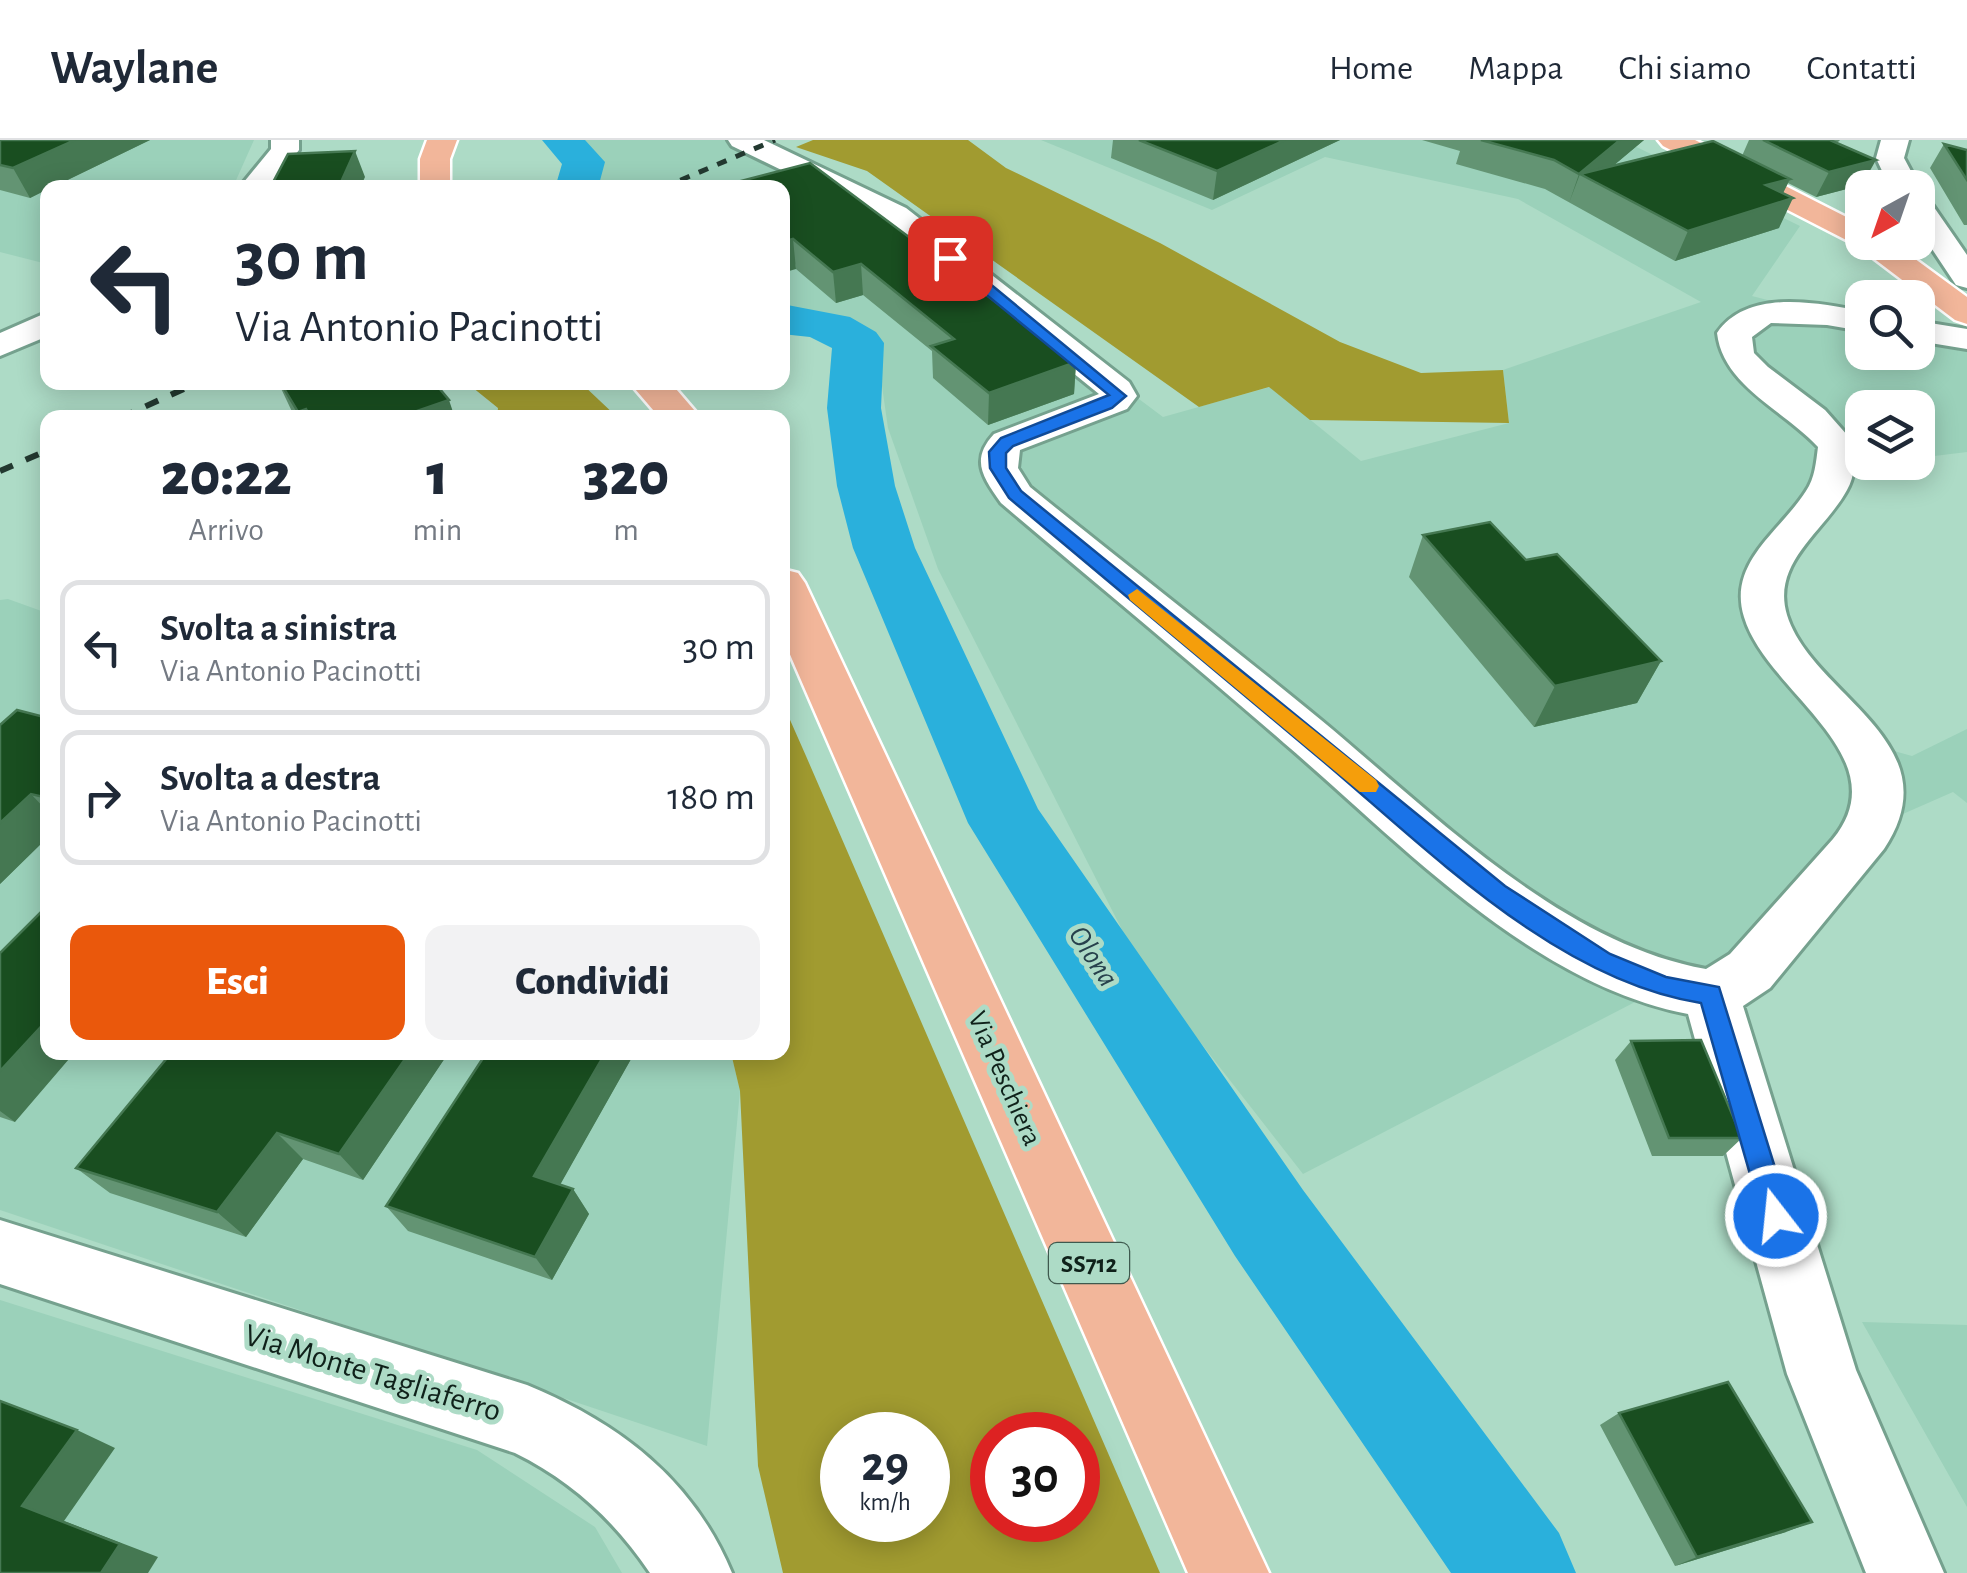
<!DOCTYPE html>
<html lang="it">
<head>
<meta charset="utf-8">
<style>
	:root { --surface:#fff; --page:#f2f2f3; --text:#1f2937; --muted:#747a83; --line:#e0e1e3; --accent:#ea580c }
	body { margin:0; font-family:"Alegreya Sans",sans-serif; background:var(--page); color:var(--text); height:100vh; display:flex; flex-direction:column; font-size:38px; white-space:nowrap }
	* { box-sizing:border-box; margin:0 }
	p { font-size:32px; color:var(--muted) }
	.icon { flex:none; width:55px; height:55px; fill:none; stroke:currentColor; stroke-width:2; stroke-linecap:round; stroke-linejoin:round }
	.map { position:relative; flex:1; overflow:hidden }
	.drawer { position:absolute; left:40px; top:270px; width:750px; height:650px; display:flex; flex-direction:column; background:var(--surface); border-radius:20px; box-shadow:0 5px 25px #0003 }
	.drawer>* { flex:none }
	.guide { position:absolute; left:40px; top:40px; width:750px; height:210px; border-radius:20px; box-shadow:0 5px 25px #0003; background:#fff; color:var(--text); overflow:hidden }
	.needle { width:65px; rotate:220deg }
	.controls { position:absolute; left:1845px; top:30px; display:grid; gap:20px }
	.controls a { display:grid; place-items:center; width:90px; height:90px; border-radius:20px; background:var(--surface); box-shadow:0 5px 25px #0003; font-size:50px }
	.speed { position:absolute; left:820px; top:1272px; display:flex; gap:20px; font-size:50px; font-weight:700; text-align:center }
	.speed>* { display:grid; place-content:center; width:130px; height:130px; border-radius:50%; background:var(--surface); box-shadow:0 5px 25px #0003; line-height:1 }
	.speed small { font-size:25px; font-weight:400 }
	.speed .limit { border:15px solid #d22; background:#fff; color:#111 }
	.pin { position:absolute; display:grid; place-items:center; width:85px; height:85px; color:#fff; margin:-42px; border-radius:20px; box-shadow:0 5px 15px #0006 }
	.me { position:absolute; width:110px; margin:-55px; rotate:344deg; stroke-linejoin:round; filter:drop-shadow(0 0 8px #0008) }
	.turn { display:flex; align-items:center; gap:35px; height:210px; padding:0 30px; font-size:45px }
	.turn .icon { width:130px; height:130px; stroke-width:2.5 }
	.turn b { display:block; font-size:70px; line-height:85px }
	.eta { display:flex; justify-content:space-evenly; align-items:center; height:170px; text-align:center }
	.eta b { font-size:60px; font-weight:800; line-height:70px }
	.cta { display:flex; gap:20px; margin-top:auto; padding:20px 30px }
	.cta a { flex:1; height:115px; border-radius:20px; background:var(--accent); color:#fff; font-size:40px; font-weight:800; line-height:115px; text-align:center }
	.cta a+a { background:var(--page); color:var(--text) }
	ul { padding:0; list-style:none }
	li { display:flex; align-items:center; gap:30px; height:135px; margin:0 20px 15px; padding:0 10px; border:5px solid var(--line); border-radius:20px }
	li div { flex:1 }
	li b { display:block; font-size:38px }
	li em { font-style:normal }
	header { display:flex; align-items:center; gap:60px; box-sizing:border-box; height:140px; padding:0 50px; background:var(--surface); border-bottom:2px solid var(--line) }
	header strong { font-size:48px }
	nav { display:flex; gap:55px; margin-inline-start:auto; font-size:35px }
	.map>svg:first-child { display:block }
	.built { fill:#9bd1ba }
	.forest { fill:#a19b30; fill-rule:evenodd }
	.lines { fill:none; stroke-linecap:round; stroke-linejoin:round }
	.river { fill:#2ab0dc; fill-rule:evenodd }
	.minor-casing { stroke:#75a18e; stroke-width:6 }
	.major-casing { stroke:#fff; stroke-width:5 }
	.minor { fill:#fff; fill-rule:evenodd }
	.major { fill:#f2b69a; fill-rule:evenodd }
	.rail-far1 { stroke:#233930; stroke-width:5; stroke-dasharray:10 10; stroke-linecap:butt }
	.rail { stroke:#233930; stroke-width:6; stroke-dasharray:14 14; stroke-linecap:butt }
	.wall { fill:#639473 }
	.shaded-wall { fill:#457852 }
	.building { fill:#194e20; stroke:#457852; stroke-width:2.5 }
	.route { fill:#1a73e8; stroke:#114b97; stroke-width:2.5 }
	.slow { fill:#f59e0b }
	.labels { text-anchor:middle; stroke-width:10; stroke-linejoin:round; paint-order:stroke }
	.shield { fill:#addbc6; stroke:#3e594e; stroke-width:2.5 }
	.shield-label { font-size:25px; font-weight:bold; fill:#0f211a }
	.street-label { font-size:28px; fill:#0f211a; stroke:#addbc6 }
	.water-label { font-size:30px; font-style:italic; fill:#27414c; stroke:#addbc6 }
	.near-street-label { font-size:32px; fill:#0f211a; stroke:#addbc6 }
</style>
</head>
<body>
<header>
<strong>Waylane</strong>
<nav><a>Home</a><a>Mappa</a><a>Chi siamo</a><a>Contatti</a></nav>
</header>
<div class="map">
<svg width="1967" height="1433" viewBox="0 0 1967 1433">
	<rect width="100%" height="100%" fill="#addbc6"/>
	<path class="built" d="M0,0H254L233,47L48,48L47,124L0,112Z
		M582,0H753L892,74L1163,277L1270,247L1361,321L1509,283L1503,230L1701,162L1518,59L1325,17L1212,70L1041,0H1622L1800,86L1752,156L1862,184V212H1918V198L1967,211V312L1918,318V268H1862V322L1878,323L1835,327L1760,446L1858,601L1912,616L1967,589V663L1953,652L1871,688L1744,837L1664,847L1303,1034L1140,825L938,429L888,288L876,204L821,175L783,170L782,48L592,47L595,21Z
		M8,459L47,473L48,912L731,913L740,951L707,1306L0,1070V460Z
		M0,1160L477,1310L595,1387L622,1433H0Z
		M1862,1182L1967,1185V1367Z"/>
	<path class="forest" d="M813,0H968L1006,28L1160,103L1340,202L1421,233L1503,230L1509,283L1310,280L1269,247L1199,267L867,31L796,7Z
		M467,243H581L617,277H497L498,268Z
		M783,564L806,616L1160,1433H783L758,1326L740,951L731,913L782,912ZM842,1295H928V1380H842ZM992,1295H1078V1380H992Z"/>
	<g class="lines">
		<path class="river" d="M542,0H585L605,22L598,48H555L562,24Z
			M782,164L850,177L876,192L884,203L881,268L895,346L915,408L1038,669L1303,1050L1559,1393L1576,1433H1451L1235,1116L968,683L853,408L837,346L827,268L832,208L810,197L782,194Z"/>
		<g class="minor-casing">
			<path id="minor" d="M271,0H299V10L269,48H239L271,9Z
				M728,0H764L906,68L1129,242L1137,256L1127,269L1020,310L1018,328L1030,347C1126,425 1225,501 1321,580C1432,672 1560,803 1706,829L1730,814L1833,699C1901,616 1766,552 1744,477C1727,422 1781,391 1806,351C1815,338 1816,322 1818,307C1784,270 1723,246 1717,193C1748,148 1817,163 1862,171V191L1827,185L1771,183L1752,197L1754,213L1768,227L1825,270L1856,305C1855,320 1855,336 1847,350C1825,391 1771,422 1787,475C1812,556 1955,602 1884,709L1770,848L1743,866L1856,1230L1944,1433H1866L1787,1234L1688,874C1531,844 1401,703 1284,603C1191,522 1095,443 1001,363C983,337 970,320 994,294L1099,254L884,80L732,6Z
				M1881,0H1909L1904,18L1920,48L1918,51V48H1890L1876,18Z
				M1918,57L1929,60L1967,115V148L1956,145L1918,88Z
				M48,172V196L0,216V193Z
				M1918,181L1967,189V209L1918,201Z
				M0,1080L527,1245C619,1283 693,1339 732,1433H650C615,1381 572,1341 515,1313L0,1144Z"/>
		</g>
		<g class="major-casing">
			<path id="major" d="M427,0H457L450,19V48H420V19Z
				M1658,0H1695L1862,85V102H1892L1967,157V184L1955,180L1856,105L1663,6Z
				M629,242H670L701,278H660Z
				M782,429L798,433L805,443L1269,1433H1188L782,496Z"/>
		</g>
		<use href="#minor" class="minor"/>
		<use href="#major" class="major"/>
		<path class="rail-far1" d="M662,48L775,0"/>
		<path class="rail" d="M120,278L199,242
			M0,331L48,310"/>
	</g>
	<path class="wall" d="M0,0H150L51,48H48V49L30,58L0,50Z
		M1113,0H1340L1213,60L1111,18Z
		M1422,0H1644L1614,25L1742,16L1749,0H1840L1837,3L1862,45L1816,57L1788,43L1783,53L1779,88L1675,121L1545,49L1456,24L1460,11Z
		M1944,4L1967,10V85H1964L1930,28Z
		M782,48L1076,222L1074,254L988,285L933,238L932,211L863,155L836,163L796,129Z
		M278,242H434L455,278H295Z
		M1423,395L1526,420L1661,521L1637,563L1534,587L1409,437Z
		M48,578V697L0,744Z
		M0,813L15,982L0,977Z
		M1631,901L1742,998L1723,1016H1652L1615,920Z
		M172,912H449L363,1040L303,1019L246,1097L110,1053L76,1028Z
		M487,912H635L560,1044L573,1049L589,1074L552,1140L408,1091L386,1066Z
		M1619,1273L1786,1392L1675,1426L1600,1285Z"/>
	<path class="shaded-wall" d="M75,0H150L51,48H48V49L30,58L13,28Z
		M1285,0H1340L1213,60L1217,31Z
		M1620,0H1644L1594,42L1580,34L1569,63L1579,34Z
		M355,11L365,37L360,48H344L342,40Z
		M1876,20L1862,45L1816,57L1829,32Z
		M1790,39L1778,63L1793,58L1779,88L1675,121L1688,91L1766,45Z
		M793,99L796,129L782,133V102Z
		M861,124L863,155L836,163L833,132Z
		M1076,222L1074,254L988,285L989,253Z
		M449,260L455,278H397Z
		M306,269L309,278H301L298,272Z
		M1661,521L1637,563L1534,587L1555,546Z
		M31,654L48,672V697L0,744V683Z
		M48,879V912H75L15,982L0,971V931Z
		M410,912H449L363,1040L339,1014Z
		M606,912H635L551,1061L534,1036Z
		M277,993L303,1019L246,1097L217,1072Z
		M573,1049L589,1074L552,1140L535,1117Z
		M77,1290L115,1308L64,1381L158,1417L148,1433H101L22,1366Z
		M1812,1382L1786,1392L1675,1426L1697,1417Z"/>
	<path class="building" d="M0,0H75L13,28L0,25Z
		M1139,0H1285L1217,31Z
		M1481,0H1620L1579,34L1554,20Z
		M1763,0H1830L1876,20L1829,32Z
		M1713,1L1790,39L1766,45L1793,58L1688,91L1580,34Z
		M1944,4L1967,10V40Z
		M355,11L342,40L348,39L344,48H270L288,14Z
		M810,23L1076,222L989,253L931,206L954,199L861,124L833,132L793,99L782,102V48H714Z
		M280,242H434L449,260L397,278H311L306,269L298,272Z
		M1490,382L1526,420L1557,414L1661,521L1555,546L1423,395Z
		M17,570L48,578V658L31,654L0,683V585Z
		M48,765V879L0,931V813Z
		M1701,900L1742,998H1669L1631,901Z
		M172,912H410L339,1014L277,993L217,1072L76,1028Z
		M487,912H606L534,1036L573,1049L535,1117L386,1066Z
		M1728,1242L1812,1382L1697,1417L1619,1273Z
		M0,1261L77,1290L22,1366L120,1404L101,1433H0Z"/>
	<path class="route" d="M945,115H955L1126,256L1112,268L1013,306L1006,313V328L1021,351L1505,746L1610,814L1666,837L1719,847L1790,1076L1786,1086L1776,1090L1766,1086L1762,1076L1701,863C1553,840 1423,704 1311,611C1210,527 1110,442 1009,358L990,328L989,312L1001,298L1109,255L945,121Z"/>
	<path class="slow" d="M1137,449L1376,640L1379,646L1376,652H1360L1130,460L1128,455Z"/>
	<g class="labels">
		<rect class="shield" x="1049" y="1103" width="80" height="40" rx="8"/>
		<g class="shield-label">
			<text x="1089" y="1132">SS712</text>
		</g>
		<g class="street-label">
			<text transform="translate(1006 938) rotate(66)" y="10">Via Peschiera</text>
		</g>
		<g class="water-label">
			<text transform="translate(1094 816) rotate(57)" y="10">Olona</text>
		</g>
		<g class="near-street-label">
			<text transform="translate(373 1232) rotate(17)" y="11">Via Monte Tagliaferro</text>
		</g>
	</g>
</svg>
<div class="controls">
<a><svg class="needle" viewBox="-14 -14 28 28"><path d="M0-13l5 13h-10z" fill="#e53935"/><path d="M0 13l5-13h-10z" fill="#747a83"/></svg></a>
<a><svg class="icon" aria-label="search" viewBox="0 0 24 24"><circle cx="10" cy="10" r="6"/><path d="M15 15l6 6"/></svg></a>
<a><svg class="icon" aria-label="layers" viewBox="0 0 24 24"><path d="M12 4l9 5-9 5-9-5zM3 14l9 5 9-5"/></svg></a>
</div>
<div class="speed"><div>29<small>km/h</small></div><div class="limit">30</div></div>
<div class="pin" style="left:950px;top:118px;background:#d93025"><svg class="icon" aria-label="arrive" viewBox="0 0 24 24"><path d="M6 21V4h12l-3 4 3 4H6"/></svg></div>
<svg class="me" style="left:1776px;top:1076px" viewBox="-20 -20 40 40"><circle r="17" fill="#1a73e8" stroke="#fff" stroke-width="3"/><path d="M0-11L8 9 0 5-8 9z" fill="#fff"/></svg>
<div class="guide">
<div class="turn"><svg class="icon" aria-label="left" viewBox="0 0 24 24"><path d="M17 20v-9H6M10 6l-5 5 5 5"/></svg><div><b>30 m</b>Via Antonio Pacinotti</div></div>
</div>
<section class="drawer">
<div class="eta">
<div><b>20:22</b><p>Arrivo</p></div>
<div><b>1</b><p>min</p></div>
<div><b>320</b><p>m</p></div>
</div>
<ul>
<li><svg class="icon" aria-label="left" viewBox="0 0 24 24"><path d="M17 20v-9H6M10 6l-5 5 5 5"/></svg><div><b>Svolta a sinistra</b><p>Via Antonio Pacinotti</p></div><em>30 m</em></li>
<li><svg class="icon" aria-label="right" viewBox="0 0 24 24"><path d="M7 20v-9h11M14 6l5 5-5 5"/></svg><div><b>Svolta a destra</b><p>Via Antonio Pacinotti</p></div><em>180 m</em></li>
</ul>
<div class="cta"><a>Esci</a><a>Condividi</a></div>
</section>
</div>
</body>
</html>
